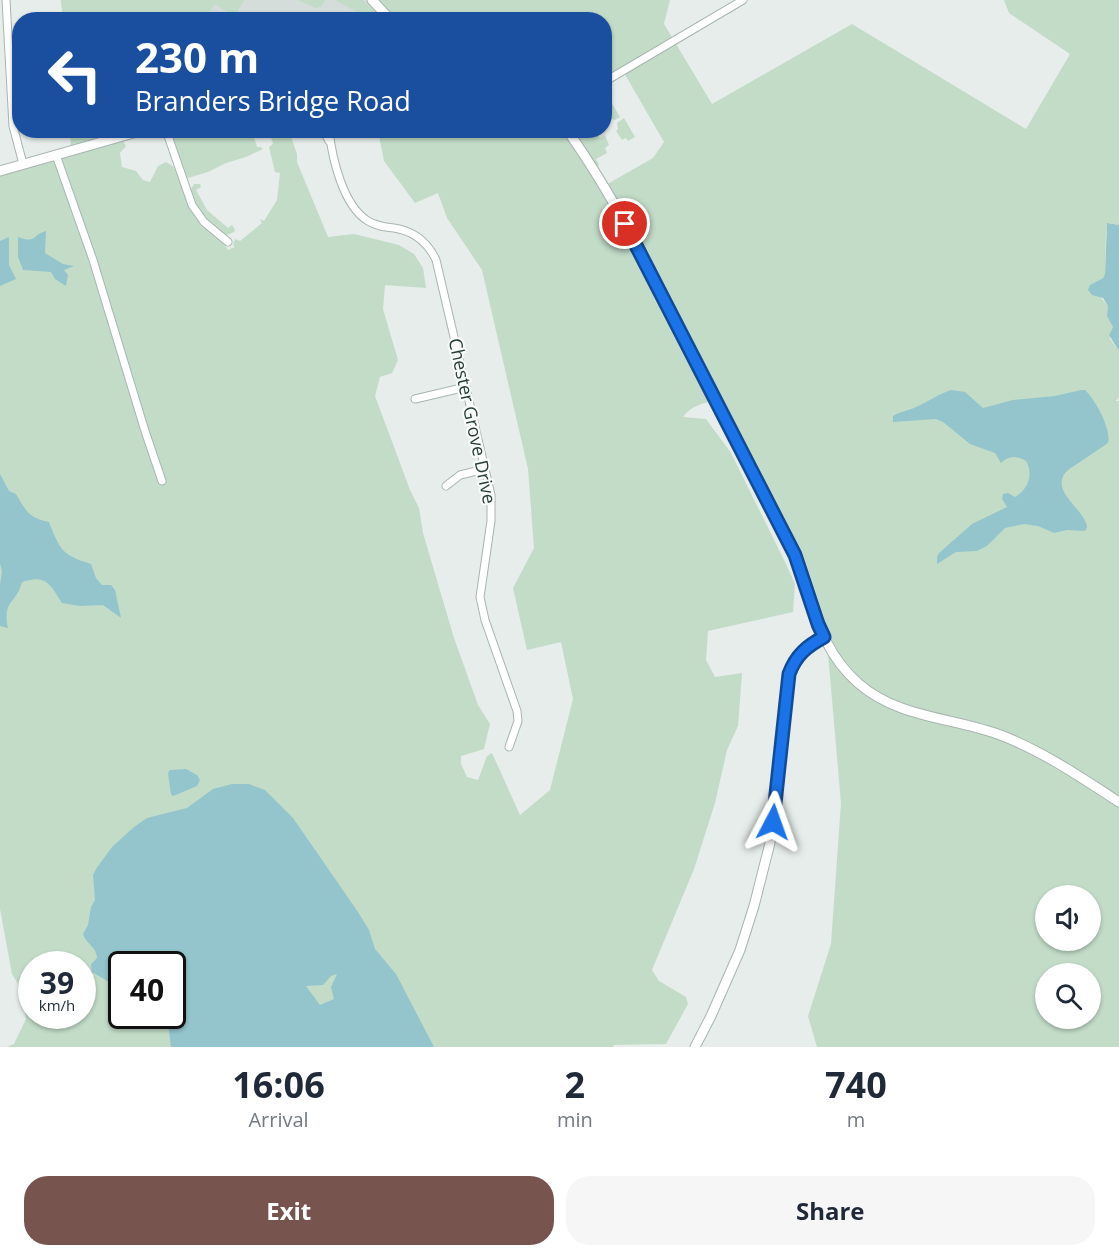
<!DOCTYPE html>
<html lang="en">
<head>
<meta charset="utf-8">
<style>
	:root { --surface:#fff; --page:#f6f6f7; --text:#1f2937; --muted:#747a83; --accent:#78544f }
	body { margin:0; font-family:"Open Sans",sans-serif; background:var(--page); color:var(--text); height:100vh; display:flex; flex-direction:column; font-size:22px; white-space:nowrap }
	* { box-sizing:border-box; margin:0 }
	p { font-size:20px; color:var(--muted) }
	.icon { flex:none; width:33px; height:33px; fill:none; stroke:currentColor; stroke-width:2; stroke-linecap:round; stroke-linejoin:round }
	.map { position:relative; height:1047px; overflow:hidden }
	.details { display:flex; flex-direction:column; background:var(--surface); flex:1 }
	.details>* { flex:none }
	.guide { position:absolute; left:12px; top:12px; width:600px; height:126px; border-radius:24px; box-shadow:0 2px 4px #0004; background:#1a4fa0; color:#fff; overflow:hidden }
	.tools { position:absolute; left:1035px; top:885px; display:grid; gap:12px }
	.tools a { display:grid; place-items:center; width:66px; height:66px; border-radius:50%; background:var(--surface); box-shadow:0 2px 4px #0004; font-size:30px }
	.speed { position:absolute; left:18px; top:951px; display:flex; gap:12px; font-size:30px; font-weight:700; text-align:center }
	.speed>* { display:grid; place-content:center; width:78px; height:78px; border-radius:50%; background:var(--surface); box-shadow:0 2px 4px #0004; line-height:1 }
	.speed small { font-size:15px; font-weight:400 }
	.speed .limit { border:3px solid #111; border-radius:9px; background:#fff; color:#111 }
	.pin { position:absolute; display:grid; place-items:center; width:51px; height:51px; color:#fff; margin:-26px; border:3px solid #fff; border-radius:50%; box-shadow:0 2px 6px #0007 }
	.me { position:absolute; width:66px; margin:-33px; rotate:4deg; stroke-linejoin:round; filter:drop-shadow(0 0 4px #0008) }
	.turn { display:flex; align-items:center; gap:21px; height:126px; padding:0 24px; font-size:27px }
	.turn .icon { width:78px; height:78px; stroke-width:2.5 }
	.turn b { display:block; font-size:42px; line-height:51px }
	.eta { display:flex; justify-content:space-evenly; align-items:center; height:102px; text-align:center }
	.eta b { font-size:36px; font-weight:700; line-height:42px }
	.button { display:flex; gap:12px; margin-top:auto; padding:12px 24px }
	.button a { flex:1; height:69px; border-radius:24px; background:var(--accent); color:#fff; font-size:24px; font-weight:700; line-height:69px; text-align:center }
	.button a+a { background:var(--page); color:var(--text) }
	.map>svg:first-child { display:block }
	.built { fill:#d4ddd9 }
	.green { fill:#c2dcc8; fill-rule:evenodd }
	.water { fill:#94c5cc; fill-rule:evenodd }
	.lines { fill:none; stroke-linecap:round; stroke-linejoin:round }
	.minor-casing { stroke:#a9b5b1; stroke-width:9 }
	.tertiary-casing { stroke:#a9b5b1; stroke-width:11 }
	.minor { stroke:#fff; stroke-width:7 }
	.tertiary { stroke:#fff; stroke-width:9 }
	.route-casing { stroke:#114b97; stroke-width:15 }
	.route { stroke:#1a73e8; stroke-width:10 }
	.labels { text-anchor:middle; stroke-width:4.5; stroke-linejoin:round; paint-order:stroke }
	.street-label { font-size:18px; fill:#273e37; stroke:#f7faf8 }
</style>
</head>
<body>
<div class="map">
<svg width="1119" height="1047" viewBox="0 0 1119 1047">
	<rect width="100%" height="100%" fill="#e6edea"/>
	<path class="built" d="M61,0H371L392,19H63Z"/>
	<path class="green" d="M61,0H244L235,16L214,4L210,12L208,11L209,14L206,19H191L185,16L183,20H63Z
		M298,0H325L322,6L316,8Z
		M335,0H363L383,19H370Z
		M374,0H670L664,24L712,104L852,24L1026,129L1070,54L1009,13L1004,0H1119V225L1109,223L1106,232L1105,274L1103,278L1090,285L1108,306V313L1113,327L1110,333V339L1119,351V397L1116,401H1119V1047H817L808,1016L831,944L841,803L827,642L800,568L604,186L653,158L664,142L623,71L605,82L604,20L395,19ZM1046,896H1090V940H1046ZM1046,974H1090V1018H1046Z
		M604,90L620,117L615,120L610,118L605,122Z
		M624,118L635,137L628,141L626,138L622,140L616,131L618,129L617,123Z
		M70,130L142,131L71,150Z
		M172,131H252L257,147H261L263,149L246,157L226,163L208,172L188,178L186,177L171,137Z
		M269,131H289L297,154V162L328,237L354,234L399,245L414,254L423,268L426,288L385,285L383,309L398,360L392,373L380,377L375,396L410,490L419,508L423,533L454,638L478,705L490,724L484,749L461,756V764L467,777L478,780L487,756L492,753L520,815L550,790L573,699L561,642L527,650L513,588L534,548L528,469L482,270L447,218L438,193L415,203L384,161L378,131H563C623,214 665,310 712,401C700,404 690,407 683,417L706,419L731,453L785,562L795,584L793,612L708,631L706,660L715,677L742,673L738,726L727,750L715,803L694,869L652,970L659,981L686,997L688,1004L666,1044L614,1045L613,1047H7L14,1044L26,1019L21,989L12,974L0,909V173L122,139L126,146L120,153L122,167L136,171L143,180L150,182L158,166L166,162L174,167L193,214L205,227L218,236L228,250L235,247L233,245L235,239L240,241L262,223L260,219L264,221L277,200L280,173L275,172L269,147L273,144ZM32,964H82V1016H32ZM122,964H172V1016H122Z
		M572,131H595L600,138L605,135L609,145L605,148L607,153L596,159L599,165L598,167H596Z
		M194,184H200L201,187L196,190L207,210L228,228L232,225L235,230L234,232L227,235C209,225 197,210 190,191Z"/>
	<path class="water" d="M1107,223L1119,225V351L1109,335L1113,327L1107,316L1108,306L1103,298L1092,295L1088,290L1090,285L1103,278L1105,274Z
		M46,231L45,253L63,264L74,266L64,270L68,275L66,286L55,279L51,272L23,270L18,257V237C37,244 31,235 46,231Z
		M9,237V265L16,279L0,286V241Z
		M951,390L965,392L983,408L1013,400L1055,396L1081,390H1085C1095,399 1112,430 1108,443L1068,470C1046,490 1087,510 1087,528L1085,531L1067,530L1054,533L1038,526L1024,524L1005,528L987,546L977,551L956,552L937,564V557L939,553L972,524L1007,507L1002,499L1003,494L1008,493L1015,497C1028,490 1034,474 1026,461C1016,455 1008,456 1001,463L995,453L970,444L943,422L936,419L893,422V416C901,411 908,411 916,407C928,402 938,394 951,390Z
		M0,474L9,491L16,494C26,511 29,518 49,522C60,550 62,555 91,564L96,578L102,585H111L115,590L121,618L103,605L80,606L62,603C50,584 46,574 22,582C16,605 2,600 8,628L0,626V584L2,572L0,563Z
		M186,769L197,775L200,780L197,786L173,796L171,794L168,773L170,770Z
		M232,784H249L265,790L293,818L358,912L369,930L375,949L396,974L434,1047H171L167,1016H172V964H122L121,989L92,972L91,964L97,958C97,947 86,944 83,934L88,925L91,907L95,900L93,875L96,869L112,847L134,827L147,818L187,808L213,789ZM337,974L331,987L334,999L320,1005L306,986L323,985L331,976Z"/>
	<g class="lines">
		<g class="minor-casing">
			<path id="minor" d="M6,0L13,126L23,164
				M604,82L743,0
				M166,130L192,205L204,222L228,242
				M323,130L329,141
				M329,130C332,158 343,206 368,221C376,226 385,227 394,228C414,231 428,243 436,260L491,495V521L480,597L485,620L517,711L518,721L509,747
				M56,155L93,260L145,431L162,481
				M415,399L466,387
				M446,486L460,475L485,469"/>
		</g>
		<g class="tertiary-casing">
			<path id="tertiary" d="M372,0L386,15L392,20
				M567,130C624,210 665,301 709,388C737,443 767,497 794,552C816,599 814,644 858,683C899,719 954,717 1003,736C1044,752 1082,778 1119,802
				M0,171L144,130
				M695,1047L711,1016L740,950L754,906L770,843L789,674C796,655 807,646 824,637"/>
		</g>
		<use href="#minor" class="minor"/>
		<use href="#tertiary" class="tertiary"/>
	</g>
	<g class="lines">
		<g class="route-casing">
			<path id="route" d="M625,224L795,555L818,624L824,637C807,646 796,655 789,674L773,822"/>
		</g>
		<use href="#route" class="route"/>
	</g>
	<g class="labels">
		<g class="street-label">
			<text transform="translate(472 421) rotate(78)" y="6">Chester Grove Drive</text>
		</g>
	</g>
</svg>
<div class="tools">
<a><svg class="icon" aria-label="sound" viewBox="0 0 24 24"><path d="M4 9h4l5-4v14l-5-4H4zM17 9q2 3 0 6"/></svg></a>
<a><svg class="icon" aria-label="search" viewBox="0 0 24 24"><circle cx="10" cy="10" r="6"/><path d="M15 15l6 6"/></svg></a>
</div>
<div class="speed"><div>39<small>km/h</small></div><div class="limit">40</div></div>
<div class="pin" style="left:625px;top:224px;background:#d93025"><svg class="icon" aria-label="arrive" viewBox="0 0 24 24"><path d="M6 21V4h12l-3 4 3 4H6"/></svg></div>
<svg class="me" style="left:773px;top:822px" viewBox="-20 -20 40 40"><path d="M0-17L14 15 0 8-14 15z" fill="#1a73e8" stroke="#fff" stroke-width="4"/></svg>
<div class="guide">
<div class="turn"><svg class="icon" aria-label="left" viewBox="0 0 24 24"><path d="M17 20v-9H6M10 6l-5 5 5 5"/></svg><div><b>230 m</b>Branders Bridge Road</div></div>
</div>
</div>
<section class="details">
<div class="eta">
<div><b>16:06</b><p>Arrival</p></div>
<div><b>2</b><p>min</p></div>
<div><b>740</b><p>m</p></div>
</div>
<div class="button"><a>Exit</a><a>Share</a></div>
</section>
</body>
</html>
